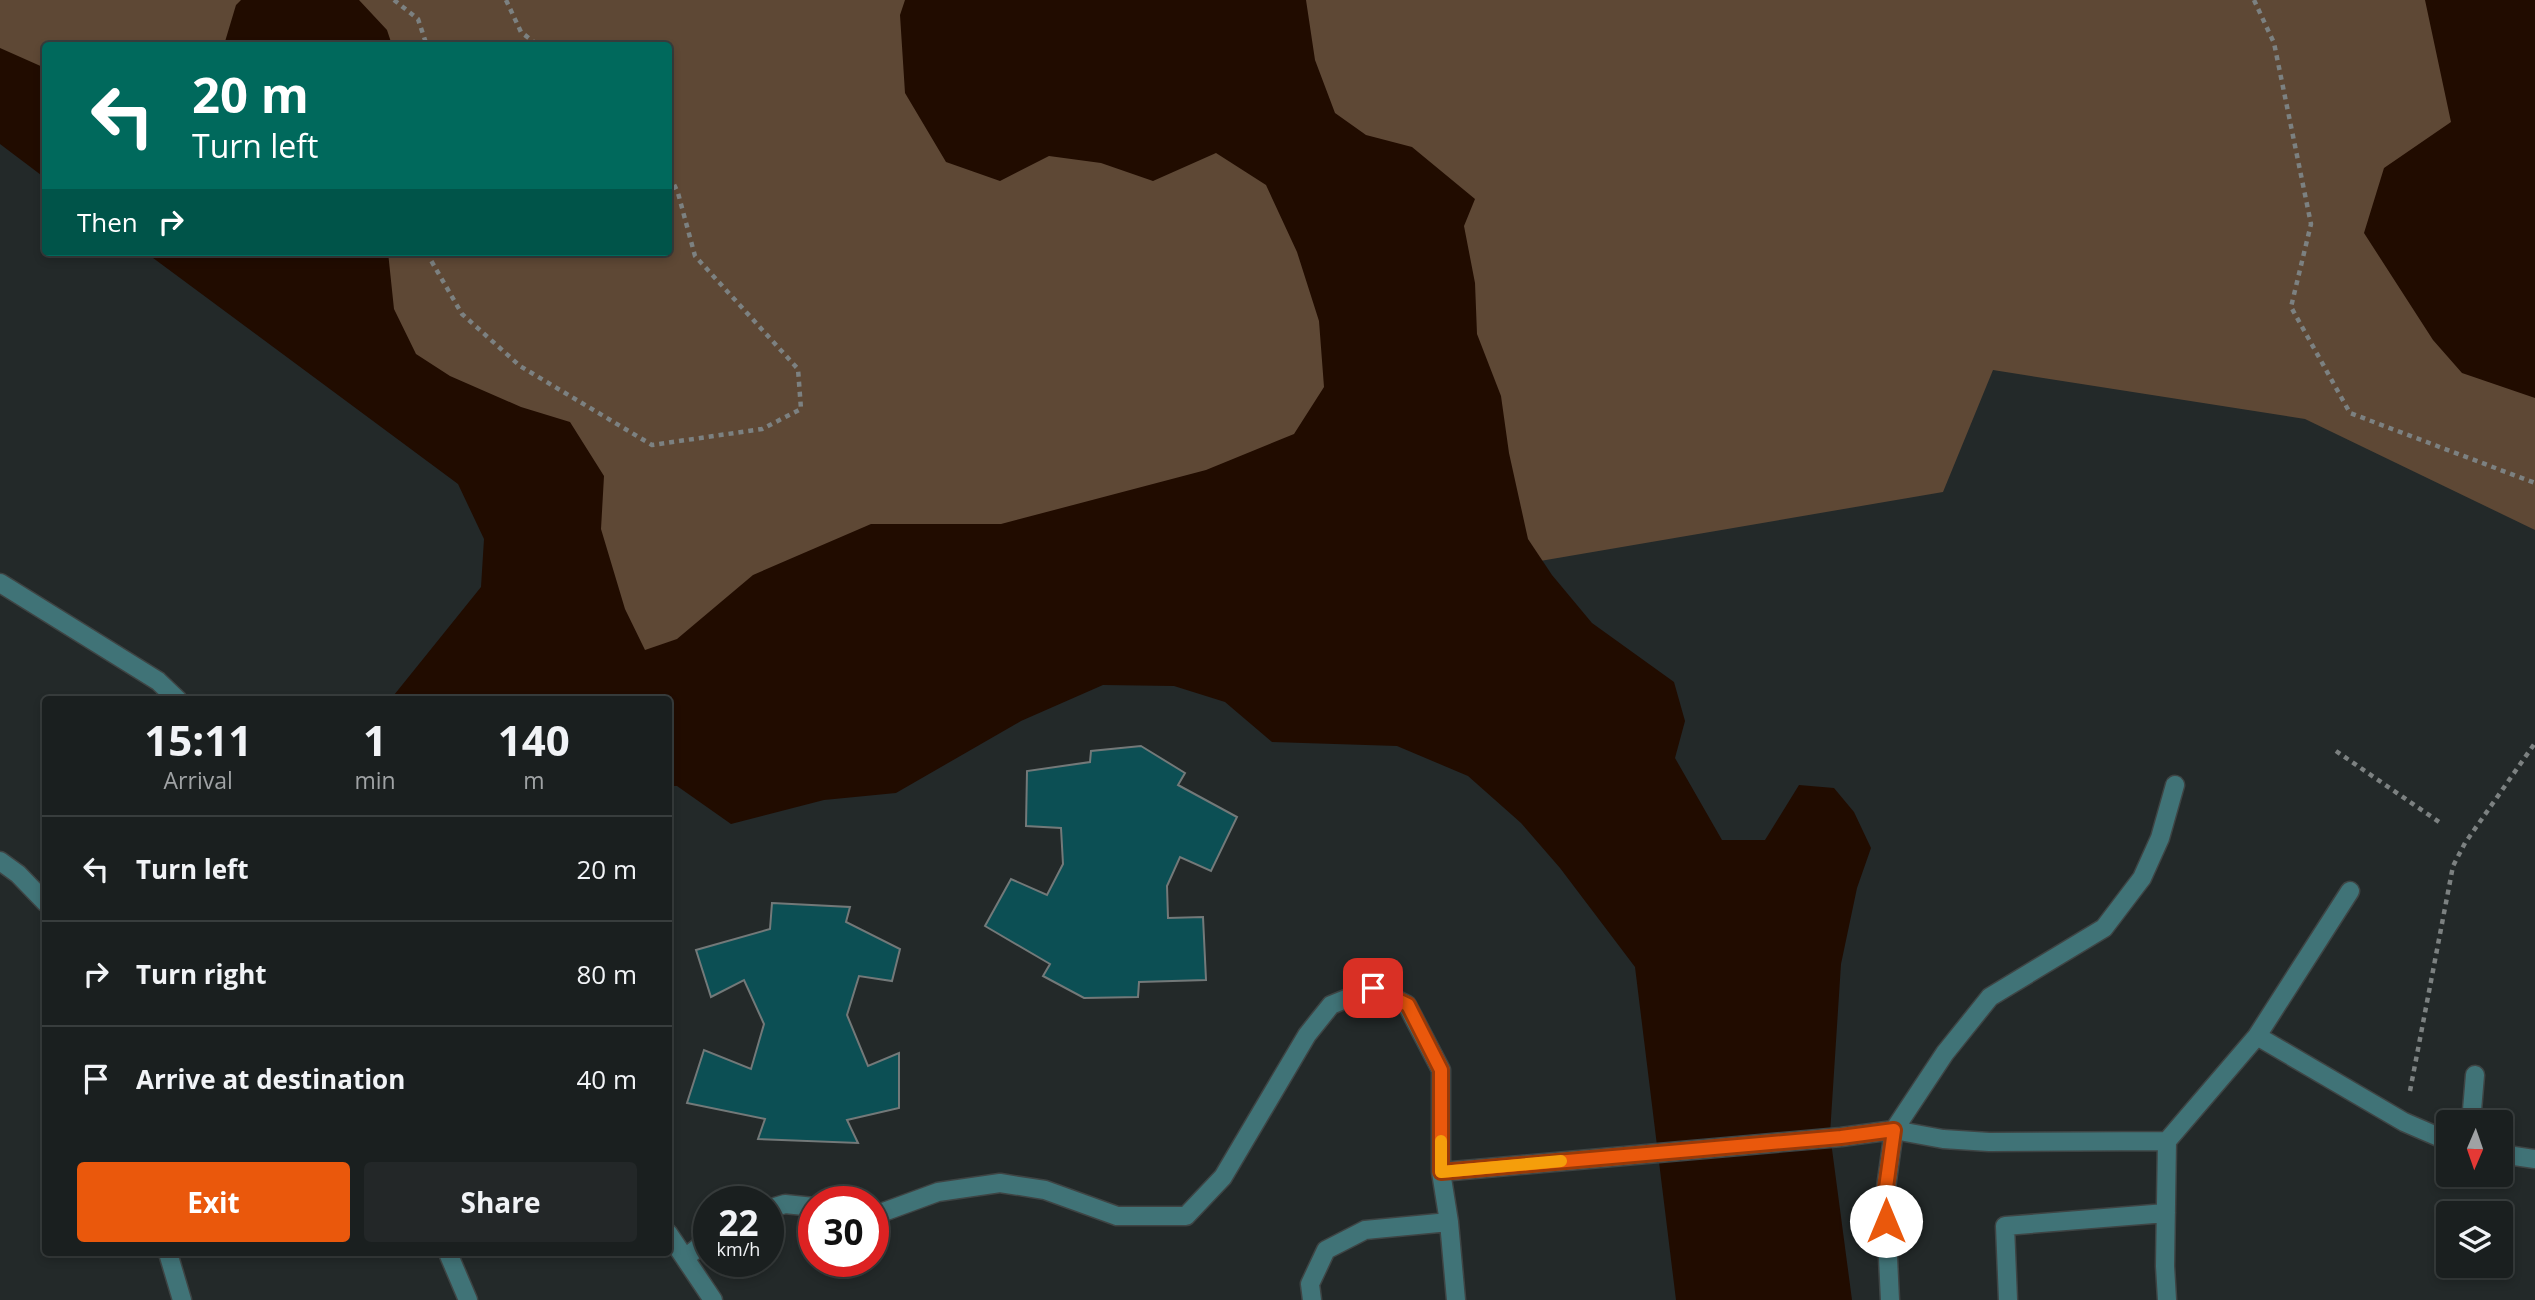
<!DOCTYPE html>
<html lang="en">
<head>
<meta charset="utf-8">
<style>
	:root { --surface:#1a1f1f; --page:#232728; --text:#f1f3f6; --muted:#9fa2a4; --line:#383d3d; --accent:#ea580c }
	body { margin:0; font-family:"Open Sans",sans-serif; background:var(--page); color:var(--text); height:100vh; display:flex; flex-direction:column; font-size:26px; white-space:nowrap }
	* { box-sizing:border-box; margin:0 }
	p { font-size:23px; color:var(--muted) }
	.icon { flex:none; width:38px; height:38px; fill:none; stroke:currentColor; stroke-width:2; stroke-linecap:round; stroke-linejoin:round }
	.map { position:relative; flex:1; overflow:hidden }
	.sheet { position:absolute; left:42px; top:696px; width:630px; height:560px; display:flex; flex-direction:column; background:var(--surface); border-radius:7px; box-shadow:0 4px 10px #0003,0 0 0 2px var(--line) }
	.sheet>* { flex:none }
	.guide { position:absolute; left:42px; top:42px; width:630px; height:214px; border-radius:7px; box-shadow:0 4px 10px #0003,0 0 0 2px var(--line); background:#00695c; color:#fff; overflow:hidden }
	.needle { width:46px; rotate:182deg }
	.buttons { position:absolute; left:2436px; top:1110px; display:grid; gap:14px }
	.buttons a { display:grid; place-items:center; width:77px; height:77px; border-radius:7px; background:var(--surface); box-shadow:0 4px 10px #0003,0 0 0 2px var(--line); font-size:35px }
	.speed { position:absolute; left:693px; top:1186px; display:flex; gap:14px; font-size:35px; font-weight:700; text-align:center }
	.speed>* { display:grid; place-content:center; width:91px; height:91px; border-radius:50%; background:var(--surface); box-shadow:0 4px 10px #0003,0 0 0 2px var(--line); line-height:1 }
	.speed small { font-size:18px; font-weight:400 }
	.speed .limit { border:10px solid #d22; background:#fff; color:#111 }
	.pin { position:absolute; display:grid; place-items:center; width:60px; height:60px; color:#fff; margin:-30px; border-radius:14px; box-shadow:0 4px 10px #0006 }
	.me { position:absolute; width:77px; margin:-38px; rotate:0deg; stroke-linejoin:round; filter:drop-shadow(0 0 5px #0008) }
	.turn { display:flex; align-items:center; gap:24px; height:147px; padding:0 35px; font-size:32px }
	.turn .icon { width:91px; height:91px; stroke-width:2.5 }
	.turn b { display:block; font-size:49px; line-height:60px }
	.then { display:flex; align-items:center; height:66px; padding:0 35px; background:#0003; gap:14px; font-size:26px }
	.eta { display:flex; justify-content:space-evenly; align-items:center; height:119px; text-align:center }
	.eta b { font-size:42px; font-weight:700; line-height:49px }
	.primary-button { display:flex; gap:14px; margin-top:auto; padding:14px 35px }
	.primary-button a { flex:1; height:80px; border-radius:7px; background:var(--accent); color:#fff; font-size:28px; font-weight:700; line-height:80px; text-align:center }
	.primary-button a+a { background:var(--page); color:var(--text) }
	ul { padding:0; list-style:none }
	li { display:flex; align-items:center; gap:21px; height:105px; padding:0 35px; border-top:2px solid var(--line) }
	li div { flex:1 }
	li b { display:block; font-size:26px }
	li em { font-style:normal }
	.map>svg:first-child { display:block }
	.green { fill:#5e4835 }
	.water { fill:#210c00 }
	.building { fill:#0c4f54; stroke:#737979; stroke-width:2 }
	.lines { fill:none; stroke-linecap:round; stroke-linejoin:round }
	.minor-casing { stroke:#3e4444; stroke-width:21 }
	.path { stroke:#7c8181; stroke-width:4.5; stroke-dasharray:5 5; stroke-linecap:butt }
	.minor { stroke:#407377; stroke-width:18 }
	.route-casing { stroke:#983908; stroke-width:18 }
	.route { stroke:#ea580c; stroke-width:12 }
	.slow { stroke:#f59e0b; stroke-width:12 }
</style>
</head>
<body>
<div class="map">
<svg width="2535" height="1300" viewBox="0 0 2535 1300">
	<rect width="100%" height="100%" fill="#232929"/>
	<path class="green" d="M0,0H2535V530L2305,419L1993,370L1943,492L669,710L668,700L486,464L188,252H668V46H46L45,150L0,118Z"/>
	<path class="water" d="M241,0H359L387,30L392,45H224L236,5Z
		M905,0H1306L1315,60L1335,113L1366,135L1412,147L1475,199L1464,226L1475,283L1477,334L1501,396L1509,453L1528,539L1552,575L1592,623L1674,682L1685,721L1675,758L1722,840H1765L1799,785L1834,788L1854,812L1871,848L1857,888L1841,964L1830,1134L1852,1300H1676L1635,967L1560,868L1521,823L1468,776L1397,746L1272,742L1225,702L1174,686L1103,685L1021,721L896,793L824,800L731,824L677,786H669L668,700H390L481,587L484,539L458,484L145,252H388L394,309L416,354L450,376L521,407L570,422L604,476L601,529L625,609L645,650L677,639L753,575L871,524H1001L1206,470L1294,434L1324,387L1319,321L1297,252L1266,185L1216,153L1153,181L1101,163L1049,156L1000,181L946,162L905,93L900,15Z
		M2425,0H2535V398L2462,373L2433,340L2364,233L2384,168L2451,122Z
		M0,48L45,68V178L0,144Z"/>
	<path class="building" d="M1141,746L1185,773L1178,785L1237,817L1211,871L1180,857L1167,886L1168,918L1203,917L1206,980L1139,982L1138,997L1084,998L1043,976L1050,964L985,926L1011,879L1047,895L1063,864L1061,828L1026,826L1027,771L1090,762L1091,751Z
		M772,903L850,907L846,922L900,949L892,981L859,976L847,1015L868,1066L899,1053V1108L847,1120L858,1143L758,1139L765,1119L687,1103L704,1050L751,1069L764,1024L744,980L711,997L696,950L770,929Z"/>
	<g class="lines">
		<g class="minor-casing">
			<path id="minor" d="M0,583L158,681L178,700
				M0,861L18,874L46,903
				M2257,1036L2350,891
				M2471,1122L2475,1075
				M2501,1154L2535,1159
				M1441,1172L1841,1137L1894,1130L1945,1053L1990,997L2104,928L2142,878L2160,838L2175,785
				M768,1209L785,1204L814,1207
				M873,1214H878L938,1192L1000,1183L1045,1190L1117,1216H1186L1223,1177L1307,1035L1331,1005L1373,988L1407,1005L1441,1070V1172L1449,1222L1456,1300
				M668,1233L713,1300
				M168,1253L182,1300
				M448,1253L468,1300
				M685,1258L709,1239
				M1312,1300L1310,1284L1326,1250L1365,1230L1449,1222
				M1890,1300L1885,1195L1894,1130L1943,1139L1989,1142L2167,1141L2257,1036L2404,1122L2448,1141
				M2008,1300L2005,1226L2166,1213
				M2167,1300L2165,1266L2167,1141"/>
		</g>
		<path class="path" d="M394,0L418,19L427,46
			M506,0L521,32L539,46
			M2254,0L2274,43L2311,224L2291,307L2350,413L2535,483
			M430,252L429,257L462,314L520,366L652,445L762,429L801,409L798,369L695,256L678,193L668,172
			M2336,751L2442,824
			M2410,1091L2453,866L2465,843L2535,743"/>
		<use href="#minor" class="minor"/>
	</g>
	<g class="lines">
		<g class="route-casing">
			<path id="route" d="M1373,988L1408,1005L1441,1070V1172L1841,1137L1894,1130L1885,1195L1886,1221"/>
		</g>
		<use href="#route" class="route"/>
		<path class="slow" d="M1441,1141V1172L1561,1161"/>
	</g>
</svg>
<div class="buttons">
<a><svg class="needle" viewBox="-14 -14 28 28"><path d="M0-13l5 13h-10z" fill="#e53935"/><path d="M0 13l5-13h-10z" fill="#9fa2a4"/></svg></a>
<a><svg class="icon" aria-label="layers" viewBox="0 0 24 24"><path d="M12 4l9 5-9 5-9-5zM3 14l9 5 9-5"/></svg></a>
</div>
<div class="speed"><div>22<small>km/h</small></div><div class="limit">30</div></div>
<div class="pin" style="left:1373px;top:988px;background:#d93025"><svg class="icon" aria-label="arrive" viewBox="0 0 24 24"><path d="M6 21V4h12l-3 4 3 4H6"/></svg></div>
<svg class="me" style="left:1886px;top:1221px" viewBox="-20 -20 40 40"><circle r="19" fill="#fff"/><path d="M0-13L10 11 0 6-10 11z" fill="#ea580c"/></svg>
<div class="guide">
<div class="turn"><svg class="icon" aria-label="left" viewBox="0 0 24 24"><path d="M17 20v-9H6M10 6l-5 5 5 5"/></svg><div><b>20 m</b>Turn left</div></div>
<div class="then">Then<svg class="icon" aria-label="right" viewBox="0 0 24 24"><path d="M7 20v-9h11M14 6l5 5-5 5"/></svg></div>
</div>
<section class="sheet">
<div class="eta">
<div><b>15:11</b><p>Arrival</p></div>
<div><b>1</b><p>min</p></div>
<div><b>140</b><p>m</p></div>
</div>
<ul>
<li><svg class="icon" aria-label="left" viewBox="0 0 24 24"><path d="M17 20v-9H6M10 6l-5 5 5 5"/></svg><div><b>Turn left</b></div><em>20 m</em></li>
<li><svg class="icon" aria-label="right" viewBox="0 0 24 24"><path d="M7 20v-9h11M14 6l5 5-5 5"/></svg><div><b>Turn right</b></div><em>80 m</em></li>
<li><svg class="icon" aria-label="arrive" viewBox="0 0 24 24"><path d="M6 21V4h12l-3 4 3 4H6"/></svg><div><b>Arrive at destination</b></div><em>40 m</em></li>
</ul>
<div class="primary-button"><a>Exit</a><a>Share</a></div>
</section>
</div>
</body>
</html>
